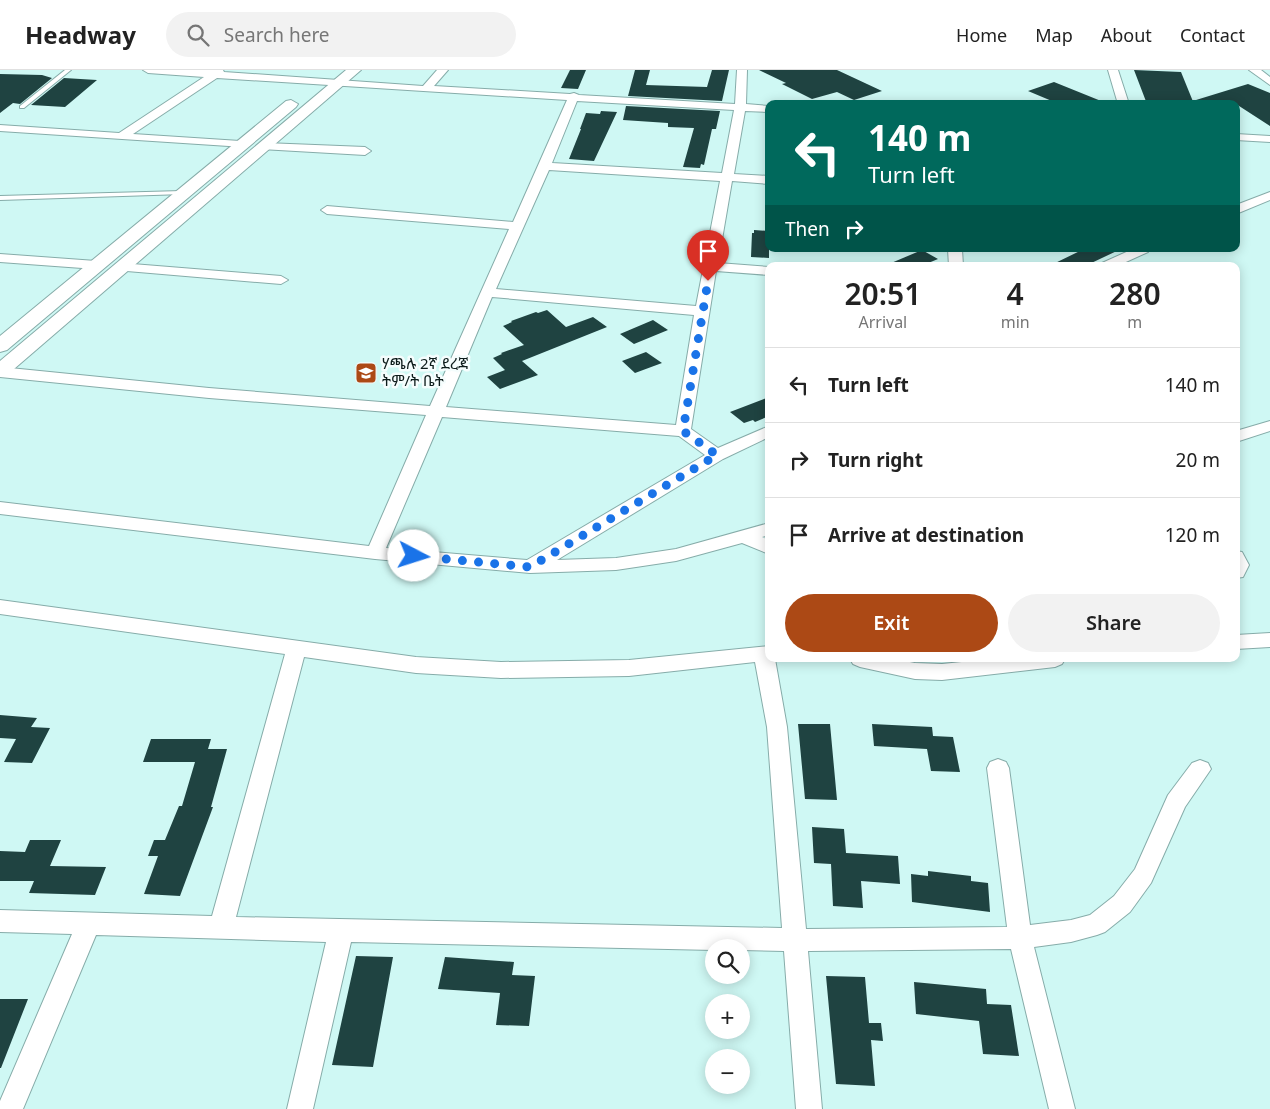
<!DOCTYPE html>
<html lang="en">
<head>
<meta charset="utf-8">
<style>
	:root { --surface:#fff; --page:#f2f2f2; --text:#222; --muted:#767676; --line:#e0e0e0; --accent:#ac4915 }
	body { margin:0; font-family:"Noto Sans","Noto Sans Ethiopic",sans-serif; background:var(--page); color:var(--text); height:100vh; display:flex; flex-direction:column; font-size:19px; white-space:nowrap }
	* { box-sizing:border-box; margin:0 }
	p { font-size:16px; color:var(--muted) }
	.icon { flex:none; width:28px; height:28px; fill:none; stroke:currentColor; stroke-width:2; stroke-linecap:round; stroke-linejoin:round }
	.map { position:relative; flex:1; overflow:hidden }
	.drawer { position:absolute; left:765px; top:192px; width:475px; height:400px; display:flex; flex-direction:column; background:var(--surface); border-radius:10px; box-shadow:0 2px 12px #0003 }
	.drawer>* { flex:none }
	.hud { position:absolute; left:765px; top:30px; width:475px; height:152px; border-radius:10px; box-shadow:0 2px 12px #0003; background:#00695c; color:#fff; overflow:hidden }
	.buttons { position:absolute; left:705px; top:869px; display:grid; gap:10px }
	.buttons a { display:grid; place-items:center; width:45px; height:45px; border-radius:50%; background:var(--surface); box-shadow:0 2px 12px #0003; font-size:25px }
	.pin { position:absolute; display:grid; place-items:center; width:42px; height:42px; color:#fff; margin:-51px -21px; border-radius:50% 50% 50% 0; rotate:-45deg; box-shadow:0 0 5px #0007 }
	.pin .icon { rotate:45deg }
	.me { position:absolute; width:55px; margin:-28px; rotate:95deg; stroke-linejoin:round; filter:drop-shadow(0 0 4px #0008) }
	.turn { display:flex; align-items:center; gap:18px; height:105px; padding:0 20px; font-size:22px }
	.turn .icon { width:65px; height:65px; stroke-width:2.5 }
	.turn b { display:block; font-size:35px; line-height:42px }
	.then { display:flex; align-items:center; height:48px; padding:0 20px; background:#0003; gap:10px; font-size:19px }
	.eta { display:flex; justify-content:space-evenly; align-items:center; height:85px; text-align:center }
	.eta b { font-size:30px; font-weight:600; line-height:35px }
	.cta { display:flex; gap:10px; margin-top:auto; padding:10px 20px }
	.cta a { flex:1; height:58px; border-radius:30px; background:var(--accent); color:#fff; font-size:20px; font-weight:600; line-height:58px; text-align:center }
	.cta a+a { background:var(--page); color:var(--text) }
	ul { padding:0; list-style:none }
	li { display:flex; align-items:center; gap:15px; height:75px; padding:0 20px; border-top:1px solid var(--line) }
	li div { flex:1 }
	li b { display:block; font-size:19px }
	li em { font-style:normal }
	header { display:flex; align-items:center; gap:30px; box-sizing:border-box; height:70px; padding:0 25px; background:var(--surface); border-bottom:1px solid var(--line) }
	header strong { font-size:24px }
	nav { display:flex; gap:28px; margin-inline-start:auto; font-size:18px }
	.search { width:350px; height:45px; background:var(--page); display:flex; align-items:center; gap:12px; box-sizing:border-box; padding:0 18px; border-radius:28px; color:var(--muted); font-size:19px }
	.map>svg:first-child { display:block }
	.building { fill:#1f4341 }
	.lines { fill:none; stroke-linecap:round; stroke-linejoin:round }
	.service-casing { stroke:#86aca9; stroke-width:2 }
	.minor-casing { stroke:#86aca9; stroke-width:2 }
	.tertiary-casing { stroke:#86aca9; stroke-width:2 }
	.service { fill:#fff; fill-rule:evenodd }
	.minor { fill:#fff; fill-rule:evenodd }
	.tertiary { fill:#fff; fill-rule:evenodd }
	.route { stroke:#1a73e8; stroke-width:9; stroke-dasharray:0 16.2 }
	.labels { text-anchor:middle; stroke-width:5; stroke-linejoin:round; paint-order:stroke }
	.poi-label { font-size:15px; fill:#0d1c1b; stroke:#f5fdfd; text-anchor:start }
</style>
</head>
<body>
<header>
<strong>Headway</strong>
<div class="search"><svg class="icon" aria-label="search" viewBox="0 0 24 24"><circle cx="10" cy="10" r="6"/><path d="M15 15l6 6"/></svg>Search here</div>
<nav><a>Home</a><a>Map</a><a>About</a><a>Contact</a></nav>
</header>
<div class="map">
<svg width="1270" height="1039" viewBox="0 0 1270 1039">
	<rect width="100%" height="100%" fill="#cff8f4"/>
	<path class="building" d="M570,0H586L578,19L561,18Z
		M635,0H650L646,15L707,17L712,0H729L722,31L628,26Z
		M759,0H837L882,21L854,30L837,22L812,29L782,14L786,13Z
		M1134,0L1181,2L1194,34H1147Z
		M0,4L42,5L52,8L20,34L13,33L0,43Z
		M64,8L97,10L65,37L31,35Z
		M1054,12L1106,33V34H1059L1028,21Z
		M1248,14L1270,23V56L1236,34H1197L1196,30Z
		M626,36L720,41L716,59H712L704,95L701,94L700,98L683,97L694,58L668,57V53L623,50Z
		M601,41L617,42L594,91L569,89L581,59H580L586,43L600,44Z
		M754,160L769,161V188L751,187L752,163H754Z
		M1084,179H1121L1085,196H1049Z
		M922,180L938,189L921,196H884Z
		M547,240L566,257L593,247L607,257L522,291L538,305L500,319L487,307L505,300L493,288L502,284L501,283L524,275L503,256L512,252L511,251L536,242L538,243Z
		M653,250L668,260L634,274L620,264Z
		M646,282L662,293L635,303L622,291Z
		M769,327V346L755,352L753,350L744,353L730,342Z
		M0,645L37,648L31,657L50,658L32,693L4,692L16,669L0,668Z
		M798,654H830L837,730L805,729Z
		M872,654L932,657L933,666L953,667L960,702L931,701L927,679L874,676Z
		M151,669H211L208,679H227L211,737H213L180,826L144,824L158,786H148L154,770H165L179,736H182L195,692H143Z
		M812,757L844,759L846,783L898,786L900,814L861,811L863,838L833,836L831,794L814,793Z
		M30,770H61L50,796L106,797L95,825L29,823L34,811H0V781L25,782Z
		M928,801L971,806V811L988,813L990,842L912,832L911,804L928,806Z
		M356,886L393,887L373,997L332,995Z
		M445,887L514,892L512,905L535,906L529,956L496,955L500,923L438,919Z
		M826,906L865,907L869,953H881L883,971L871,970L875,1016L836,1014Z
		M914,912L986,919L987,934L1011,935L1019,986L983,984L979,951L916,944Z
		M0,929H28L1,998H0Z"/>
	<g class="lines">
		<g class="service-casing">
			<path id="service" d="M65,0H71L24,38H20V36Z
				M182,121L185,123L184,124L0,130V126Z"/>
		</g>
		<g class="minor-casing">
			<path id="minor" d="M143,0H223L224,2L423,16L437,0H448L434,16L570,24L574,23L579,25L735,34L737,0H747L746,34L769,36V42L745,41L734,104L769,106V114L732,111L718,193L769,197V205L716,201L691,359L718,378L769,356V367L723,389L557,490L616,488L676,479L769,453V465L762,467L769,470V484L742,473L676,491L616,500L530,503L375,489L0,444V432L369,476L426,345L209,328L0,307V297L209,318L430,336L509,159L327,144L321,140L327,136L513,152L567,30L217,8L133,64L240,71L244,73L246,75L244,77L0,61V55L119,63L204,7L148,3ZM577,31L734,40L722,103L552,93ZM549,100L720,111L696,236L496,219ZM492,227L694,245L676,355L446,337ZM442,347L679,366L705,385L527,490L386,478Z
				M1108,0H1118L1129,34H1118Z
				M1249,0H1261L1270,7V15Z
				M1236,64L1270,66V72L1236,70Z
				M265,73L365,77L371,81L365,85L261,79L259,77Z
				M1270,122V130L1236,144V135Z
				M948,179H962L963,196H949Z
				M1133,179H1150L1148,182L1117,196H1100L1102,193Z
				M0,184L96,191L103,195L96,199L0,192Z
				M120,193L281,206L288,210L281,214L115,200L113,197Z
				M1270,351V361L1236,372V361Z
				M1236,481L1242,482L1249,495L1243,507L1236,508Z
				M0,530L416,587L501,592L629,590L769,576V589H775L787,657L806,859L1007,857L987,698L990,692L998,689L1006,692L1009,698L1030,855L1071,850L1090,845L1114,826L1135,799L1168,725L1192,693L1200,690L1208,693L1211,699L1185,737L1151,813L1130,842L1105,862L1097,865L1071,872L1034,877L1075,1039H1049L1011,879L808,881L822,1039H796L784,881L741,880V878H714V880L351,872L313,1039H287L326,872L96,865L23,1039H0V1031L72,864L0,862V840L212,846L285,584L0,544ZM304,587L416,603L501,608L629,606L755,592L767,657L782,858L236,847Z
				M1270,563V577L1236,579V565Z
				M850,589H894L915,593L942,594L991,589H1065L1062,594L1055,597L942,610L915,609L860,597L853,594Z"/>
		</g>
		<g class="tertiary-casing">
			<path id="tertiary" d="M346,0H361L7,305L0,307V291Z
				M291,30L298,34L296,37L7,280L0,282V266L286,31Z"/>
		</g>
		<use href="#service" class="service"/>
		<use href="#minor" class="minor"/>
		<use href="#tertiary" class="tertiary"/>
	</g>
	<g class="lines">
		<path class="route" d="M414,486L530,497L717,385L683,361L708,211"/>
	</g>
	<defs>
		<g id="school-square" transform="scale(1.125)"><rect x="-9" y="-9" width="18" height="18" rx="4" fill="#ac4915" stroke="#f5fdfd"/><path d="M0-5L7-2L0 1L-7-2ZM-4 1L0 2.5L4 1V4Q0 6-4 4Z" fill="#fff"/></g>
	</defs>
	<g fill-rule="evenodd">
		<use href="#school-square" x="366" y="303"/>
	</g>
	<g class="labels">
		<g class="poi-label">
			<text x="382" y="299">ሃጫሉ 2ኛ ደረጃ<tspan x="382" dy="17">ትም/ት ቤት</tspan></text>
		</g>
	</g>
</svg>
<div class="buttons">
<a><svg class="icon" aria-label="search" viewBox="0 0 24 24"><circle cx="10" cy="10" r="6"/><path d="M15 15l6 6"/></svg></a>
<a>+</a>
<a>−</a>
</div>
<div class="pin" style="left:708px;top:211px;background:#d93025"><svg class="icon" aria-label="arrive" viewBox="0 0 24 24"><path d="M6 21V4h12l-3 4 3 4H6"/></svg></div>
<svg class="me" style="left:414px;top:486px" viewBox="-20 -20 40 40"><circle r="19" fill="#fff"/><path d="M0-13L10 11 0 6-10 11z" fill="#1a73e8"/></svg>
<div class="hud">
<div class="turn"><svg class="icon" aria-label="left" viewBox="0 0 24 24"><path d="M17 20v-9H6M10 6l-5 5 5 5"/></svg><div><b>140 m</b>Turn left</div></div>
<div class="then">Then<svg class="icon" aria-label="right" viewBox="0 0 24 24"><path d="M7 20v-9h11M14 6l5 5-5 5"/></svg></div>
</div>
<section class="drawer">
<div class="eta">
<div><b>20:51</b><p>Arrival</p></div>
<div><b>4</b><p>min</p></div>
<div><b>280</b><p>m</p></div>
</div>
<ul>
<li><svg class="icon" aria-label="left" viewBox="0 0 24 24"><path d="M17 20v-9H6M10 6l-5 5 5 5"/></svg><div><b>Turn left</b></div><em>140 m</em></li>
<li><svg class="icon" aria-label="right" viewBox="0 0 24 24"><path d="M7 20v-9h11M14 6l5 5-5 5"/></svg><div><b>Turn right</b></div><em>20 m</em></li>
<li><svg class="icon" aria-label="arrive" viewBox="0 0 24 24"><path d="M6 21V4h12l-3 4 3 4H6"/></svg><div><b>Arrive at destination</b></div><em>120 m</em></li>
</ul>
<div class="cta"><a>Exit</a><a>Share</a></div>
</section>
</div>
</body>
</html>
